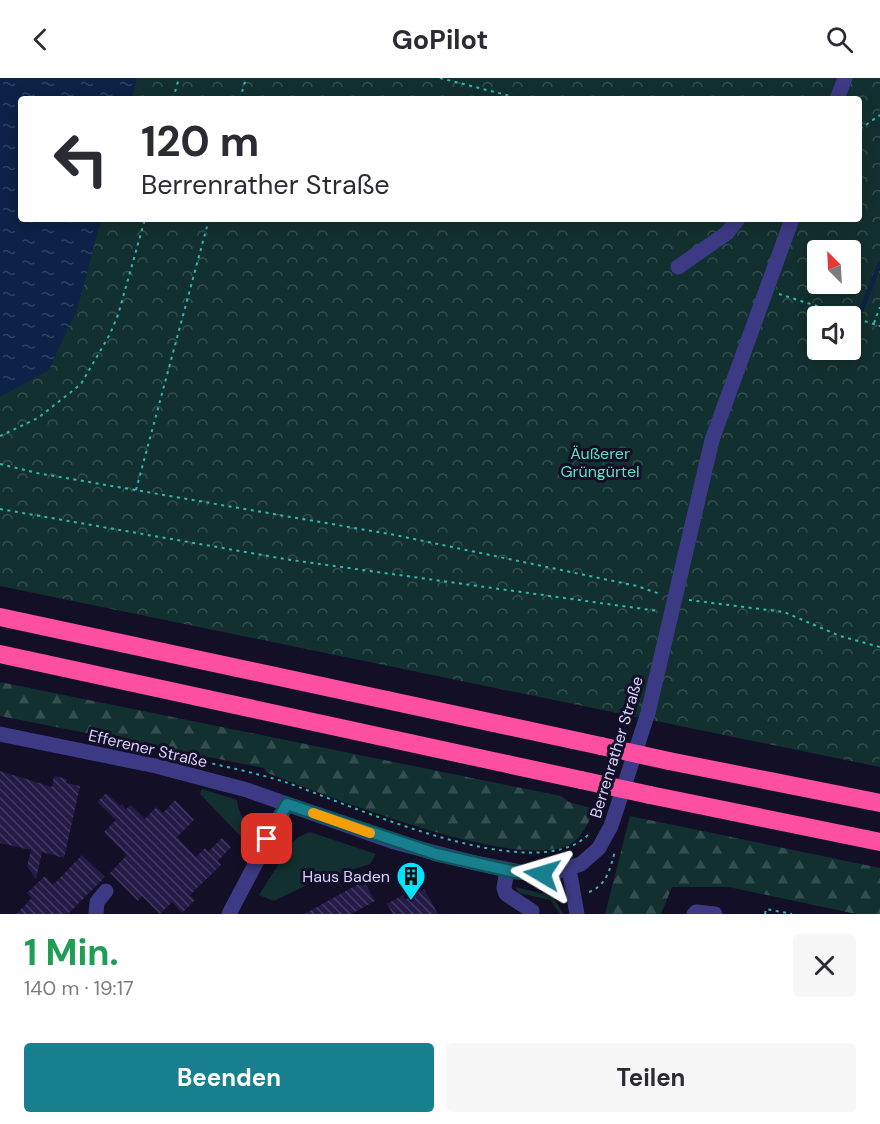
<!DOCTYPE html>
<html lang="de">
<head>
<meta charset="utf-8">
<style>
	:root { --surface:#fff; --page:#f7f7f7; --text:#2b2b33; --muted:#7c7c81; --accent:#187f8f }
	body { margin:0; font-family:"DM Sans",sans-serif; background:var(--page); color:var(--text); height:100vh; display:flex; flex-direction:column; font-size:22px; white-space:nowrap }
	* { box-sizing:border-box; margin:0 }
	p { font-size:20px; color:var(--muted) }
	.icon { flex:none; width:33px; height:33px; fill:none; stroke:currentColor; stroke-width:2; stroke-linecap:round; stroke-linejoin:round }
	.map { position:relative; height:836px; overflow:hidden }
	.sheet { display:flex; flex-direction:column; background:var(--surface); flex:1 }
	.sheet>* { flex:none }
	.hud { position:absolute; left:18px; top:18px; width:844px; height:126px; border-radius:6px; box-shadow:0 3px 15px #0003; background:#fff; color:var(--text); overflow:hidden }
	.needle { width:39px; rotate:336deg }
	.controls { position:absolute; left:807px; top:162px; display:grid; gap:12px }
	.controls a { display:grid; place-items:center; width:54px; height:54px; border-radius:6px; background:var(--surface); box-shadow:0 3px 15px #0003; font-size:30px }
	.pin { position:absolute; display:grid; place-items:center; width:51px; height:51px; color:#fff; margin:-26px; border-radius:12px; box-shadow:0 3px 9px #0006 }
	.me { position:absolute; width:66px; margin:-33px; rotate:277deg; stroke-linejoin:round; filter:drop-shadow(0 0 4px #0008) }
	.turn { display:flex; align-items:center; gap:21px; height:126px; padding:0 24px; font-size:27px }
	.turn .icon { width:78px; height:78px; stroke-width:2.5 }
	.turn b { display:block; font-size:42px; line-height:51px }
	.round { display:grid; place-items:center; flex:none; width:63px; height:63px; border-radius:6px; background:var(--page) }
	.summary { display:flex; align-items:center; justify-content:space-between; height:102px; padding:0 24px }
	h1 { font-size:36px; font-weight:700; line-height:45px; color:#1e9e55 }
	.cta { display:flex; gap:12px; margin-top:auto; padding:12px 24px }
	.cta a { flex:1; height:69px; border-radius:6px; background:var(--accent); color:#fff; font-size:24px; font-weight:700; line-height:69px; text-align:center }
	.cta a+a { background:var(--page); color:var(--text) }
	header { display:flex; justify-content:space-between; align-items:center; height:78px; padding:0 24px; background:var(--surface); font-size:27px; font-weight:700 }
	.map>svg:first-child { display:block }
	.grass { fill:#12302f }
	.forest { fill:url(#forest-firs) }
	.park { fill:url(#park-crowns); fill-rule:evenodd }
	.water { fill:url(#water-ripples) }
	.lines { fill:none; stroke-linecap:round; stroke-linejoin:round }
	.stream { stroke:#0c2248; stroke-width:4.5 }
	.building { fill:url(#building-back-hatch) }
	.path { stroke:#2fb8b0; stroke-width:2; stroke-dasharray:3 4.5; stroke-linecap:butt }
	.minor { stroke:#3d3a85; stroke-width:15 }
	.highway { stroke:#ff4fa3; stroke-width:18 }
	.highway-bridge { stroke:#ff4fa3; stroke-width:18 }
	.route-casing { stroke:#10535d; stroke-width:15 }
	.route { stroke:#187f8f; stroke-width:10 }
	.slow { stroke:#f59e0b; stroke-width:10 }
	.labels { text-anchor:middle; stroke-width:6; stroke-linejoin:round; paint-order:stroke }
	.park-label { font-size:16px; fill:#5fe0c0; stroke:#130f26 }
	.street-label { font-size:16px; fill:#d9d4ff; stroke:#130f26 }
	.poi-label { font-size:16px; fill:#d9d4ff; stroke:#130f26; text-anchor:end }
</style>
</head>
<body>
<header><svg class="icon" aria-label="back" viewBox="0 0 24 24"><path d="M15 5l-7 7 7 7"/></svg>GoPilot<svg class="icon" aria-label="search" viewBox="0 0 24 24"><circle cx="10" cy="10" r="6"/><path d="M15 15l6 6"/></svg></header>
<div class="map">
<svg width="880" height="836" viewBox="0 0 880 836">
	<defs>
		<pattern id="forest-firs" width="22" height="20" patternUnits="userSpaceOnUse" patternTransform="scale(1.5)"><rect width="22" height="20" fill="#12302f"/><path d="M5 1l3.5 6h-7zM16 11l3.5 6h-7z" fill="#344d4e"/></pattern>
		<pattern id="park-crowns" width="20" height="18" patternUnits="userSpaceOnUse" patternTransform="scale(1.5)"><rect width="20" height="18" fill="#12302f"/><path d="M2 6a3 3 0 1 1 6 0M12 15a3 3 0 1 1 6 0" fill="none" stroke="#344d4e"/></pattern>
		<pattern id="water-ripples" width="26" height="14" patternUnits="userSpaceOnUse" patternTransform="scale(1.5)"><rect width="26" height="14" fill="#0c2248"/><path d="M2 4q2-2 4 0t4 0M15 11q2-2 4 0t4 0" fill="none" stroke="#2f4163"/></pattern>
		<pattern id="building-back-hatch" width="6" height="6" patternUnits="userSpaceOnUse" patternTransform="scale(1.5)"><rect width="6" height="6" fill="#241b47"/><path d="M-1 5l2 2M0 0l6 6M5-1l2 2" fill="none" stroke="#433b63"/></pattern>
	</defs>
	<rect width="100%" height="100%" fill="#130f26"/>
	<path class="grass" d="M202,711L237,722C238,739 252,745 245,763L200,716Z
		M310,754L376,776L370,786L311,805L274,823L259,817L292,765L298,759Z
		M515,809L553,818L563,836H560L550,822L519,815Z"/>
	<path class="forest" d="M0,604L561,718L569,724L594,731C590,742 583,758 572,765C521,797 324,716 267,695L264,690L0,638Z
		M630,738L880,790V836H856L729,809H672L661,836H605Z"/>
	<path class="park" d="M0,0H880V689L0,508ZM21,21H860V141H21ZM818,172H850V206H818ZM818,238H850V272H818Z"/>
	<path class="water" d="M0,0H137L132,21H21V141H101L78,229L49,292L0,319Z"/>
	<g class="lines">
		<path class="stream" d="M861,233L880,185"/>
	</g>
	<path class="building" d="M0,693L52,709L54,698L67,701L66,705L80,708L64,780L42,774L36,801L27,788L31,772L0,765Z
		M106,715L120,728L122,726L126,731L131,727L145,741L156,729L163,735L175,722L194,742L177,759L196,779L205,770L208,774L222,760L231,769L218,783L221,787L190,817L195,822L182,835L172,824L160,836L142,818L138,823L110,795L127,777L104,754L116,742L97,724Z
		M82,777L105,799L68,836H16L32,820L27,815L45,798L53,807Z
		M364,803L375,823L351,836H304Z
		M424,811L438,836H393L387,826L403,817L405,822Z"/>
	<g class="lines">
		<path class="path" d="M440,0L522,21
			M173,21L179,0
			M240,21L246,0
			M860,51L880,37
			M779,216L880,248
			M874,245L880,229
			M0,358L38,340L81,306L110,256L118,237L145,141
			M0,386L37,395L395,457L637,508L660,516
			M136,412L209,141
			M0,431L291,482L658,533
			M689,522L784,534L840,558L880,569
			M205,684C232,690 259,696 285,704C349,726 535,812 589,756
			M542,811L559,821
			M589,814C607,807 610,791 615,773
			M765,836L766,831L792,836"/>
		<path class="minor" d="M837,21L845,0
			M678,189L727,155L738,141
			M0,656L156,688L247,712L394,764L471,784L531,796L559,793L581,786L599,770L611,748L648,635L712,362L792,141
			M569,791L577,836
			M507,792L504,810L506,816L532,833
			M96,836L97,824L106,813
			M229,836L287,726
			M694,836L696,834L715,836"/>
		<path class="highway" d="M0,539L601,668
			M0,576L581,702
			M669,683L880,725
			M650,717L880,764"/>
		<path class="highway-bridge" d="M601,668L669,683
			M581,702L650,717"/>
	</g>
	<g class="lines">
		<g class="route-casing">
			<path id="route" d="M267,761L287,726L436,776L515,794L542,796"/>
		</g>
		<use href="#route" class="route"/>
		<path class="slow" d="M313,735L370,755"/>
	</g>
	<defs>
		<g id="building-pin" transform="scale(1.5)"><path d="M0 17L-7.5 6A9.5 9.5 0 1 1 7.5 6Z" fill="#00e5ff" stroke="#130f26"/><path d="M-4-6H4V6H1V3H-1V6H-4ZM-2.5-4.3h1.7v1.8h-1.7ZM.8-4.3h1.7v1.8H.8ZM-2.5-1h1.7V.8h-1.7ZM.8-1h1.7V.8H.8Z" fill="#111"/></g>
	</defs>
	<g fill-rule="evenodd">
		<use href="#building-pin" x="411" y="798"/>
	</g>
	<g class="labels">
		<g class="park-label">
			<text x="600" y="381">Äußerer<tspan x="600" dy="18">Grüngürtel</tspan></text>
		</g>
		<g class="street-label">
			<text transform="translate(616 669) rotate(-73)" y="6">Berrenrather Straße</text>
			<text transform="translate(148 670) rotate(13)" y="6">Efferener Straße</text>
		</g>
		<g class="poi-label">
			<text x="390" y="804">Haus Baden</text>
		</g>
	</g>
</svg>
<div class="controls">
<a><svg class="needle" viewBox="-14 -14 28 28"><path d="M0-13l5 13h-10z" fill="#e53935"/><path d="M0 13l5-13h-10z" fill="#7c7c81"/></svg></a>
<a><svg class="icon" aria-label="sound" viewBox="0 0 24 24"><path d="M4 9h4l5-4v14l-5-4H4zM17 9q2 3 0 6"/></svg></a>
</div>
<div class="pin" style="left:267px;top:761px;background:#d93025"><svg class="icon" aria-label="arrive" viewBox="0 0 24 24"><path d="M6 21V4h12l-3 4 3 4H6"/></svg></div>
<svg class="me" style="left:542px;top:796px" viewBox="-20 -20 40 40"><path d="M0-17L14 15 0 8-14 15z" fill="#187f8f" stroke="#fff" stroke-width="4"/></svg>
<div class="hud">
<div class="turn"><svg class="icon" aria-label="left" viewBox="0 0 24 24"><path d="M17 20v-9H6M10 6l-5 5 5 5"/></svg><div><b>120 m</b>Berrenrather Straße</div></div>
</div>
</div>
<section class="sheet">
<div class="summary"><div><h1>1 Min.</h1><p>140 m · 19:17</p></div><a class="round"><svg class="icon" aria-label="close" viewBox="0 0 24 24"><path d="M6 6l12 12M18 6L6 18"/></svg></a></div>
<div class="cta"><a>Beenden</a><a>Teilen</a></div>
</section>
</body>
</html>
